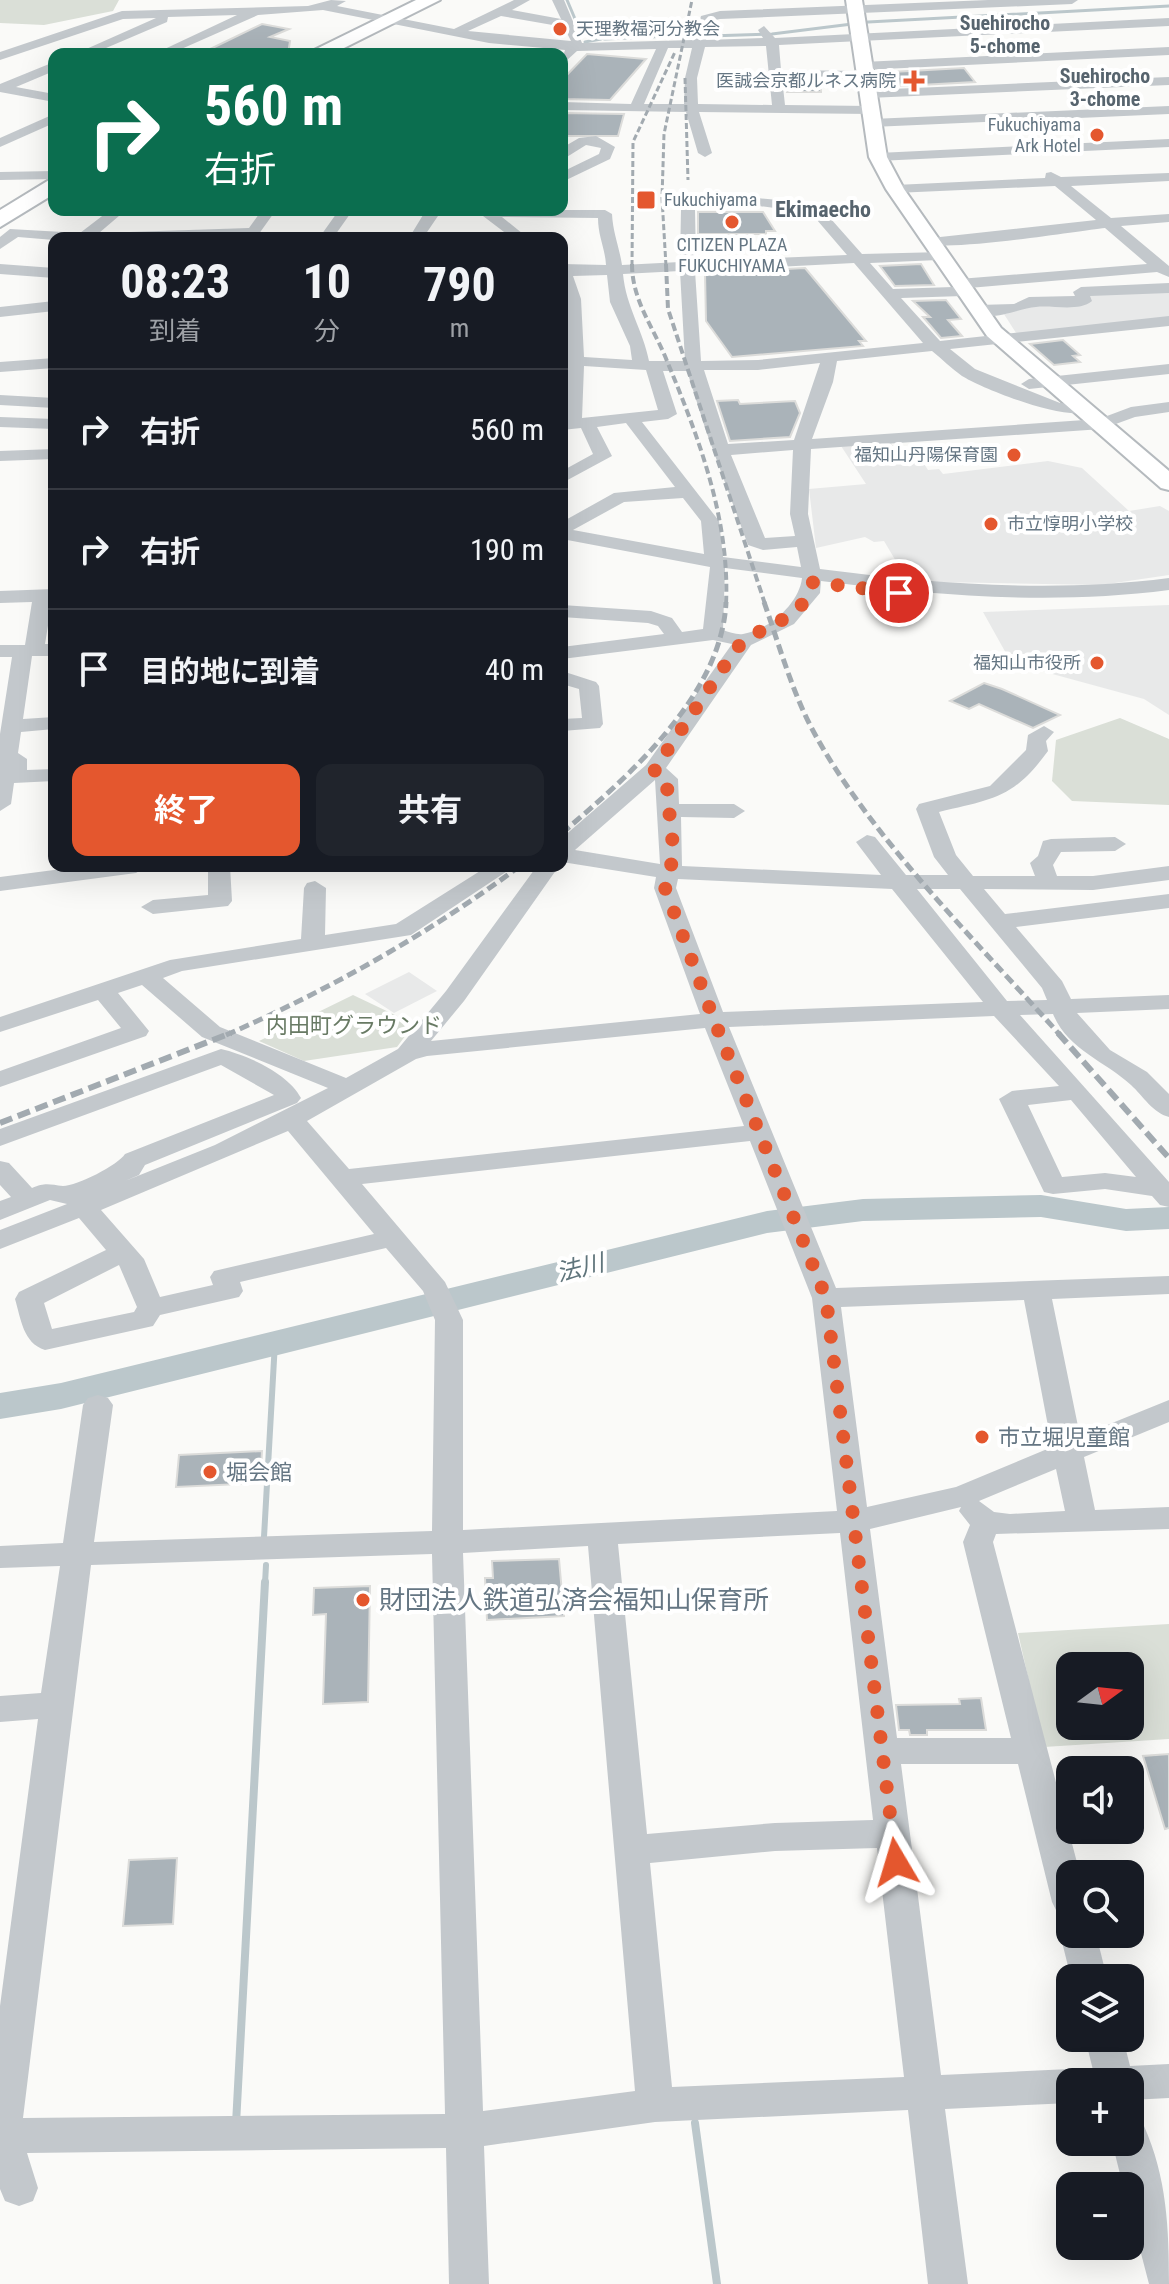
<!DOCTYPE html>
<html lang="ja">
<head>
<meta charset="utf-8">
<style>
	:root { --surface:#171b24; --page:#20242c; --text:#f1f3f6; --muted:#9ea1a6; --line:#363941; --accent:#e4572e }
	body { margin:0; font-family:"Roboto Condensed","Noto Sans JP",sans-serif; background:var(--page); color:var(--text); height:100vh; display:flex; flex-direction:column; font-size:30px; white-space:nowrap }
	* { box-sizing:border-box; margin:0 }
	p { font-size:26px; color:var(--muted) }
	.icon { flex:none; width:44px; height:44px; fill:none; stroke:currentColor; stroke-width:2; stroke-linecap:round; stroke-linejoin:round }
	.map { position:relative; flex:1; overflow:hidden }
	.panel { position:absolute; left:48px; top:232px; width:520px; height:640px; display:flex; flex-direction:column; background:var(--surface); border-radius:16px; box-shadow:0 8px 32px #0002 }
	.panel>* { flex:none }
	.banner { position:absolute; left:48px; top:48px; width:520px; height:168px; border-radius:16px; box-shadow:0 8px 32px #0002; background:#0b6e4f; color:#fff; overflow:hidden }
	.needle { width:52px; rotate:75deg }
	.tools { position:absolute; left:1056px; top:1652px; display:grid; gap:16px }
	.tools a { display:grid; place-items:center; width:88px; height:88px; border-radius:16px; background:var(--surface); box-shadow:0 8px 32px #0002; font-size:40px }
	.pin { position:absolute; display:grid; place-items:center; width:68px; height:68px; color:#fff; margin:-34px; border:4px solid #fff; border-radius:50%; box-shadow:0 2px 8px #0007 }
	.me { position:absolute; width:88px; margin:-44px; rotate:353deg; stroke-linejoin:round; filter:drop-shadow(0 0 6px #0008) }
	.turn { display:flex; align-items:center; gap:28px; height:168px; padding:0 24px; font-size:36px }
	.turn .icon { width:104px; height:104px; stroke-width:2.5 }
	.turn b { display:block; font-size:56px; line-height:68px }
	.eta { display:flex; justify-content:space-evenly; align-items:center; height:136px; text-align:center }
	.eta b { font-size:48px; font-weight:700; line-height:56px }
	.cta { display:flex; gap:16px; margin-top:auto; padding:16px 24px }
	.cta a { flex:1; height:92px; border-radius:16px; background:var(--accent); color:#fff; font-size:32px; font-weight:700; line-height:92px; text-align:center }
	.cta a+a { background:var(--page); color:var(--text) }
	ul { padding:0; list-style:none }
	li { display:flex; align-items:center; gap:24px; height:120px; padding:0 24px; border-top:2px solid var(--line) }
	li div { flex:1 }
	li b { display:block; font-size:30px }
	li em { font-style:normal }
	.map>svg:first-child { display:block }
	.built { fill:#e8e9e9 }
	.green { fill:#dadfd7; fill-rule:evenodd }
	.lines { fill:none; stroke-linecap:round; stroke-linejoin:round }
	.stream-far2 { stroke:#bbc7cb; stroke-width:3 }
	.stream-far1 { stroke:#bbc7cb; stroke-width:6 }
	.stream { stroke:#bbc7cb; stroke-width:8 }
	.river { fill:#bbc7cb; fill-rule:evenodd }
	.building { fill:#aab3b9; stroke:#dcdcda; stroke-width:2 }
	.major-casing { stroke:#b5babe; stroke-width:4 }
	.highway-casing { stroke:#b4b9bd; stroke-width:4 }
	.minor { fill:#c3c8cc; fill-rule:evenodd }
	.major { fill:#fff; fill-rule:evenodd }
	.highway { fill:#fff; fill-rule:evenodd }
	.rail-far3 { stroke:#a2aab0; stroke-width:3; stroke-dasharray:6 3; stroke-linecap:butt }
	.rail-far2 { stroke:#a2aab0; stroke-width:4; stroke-dasharray:8 4; stroke-linecap:butt }
	.rail-far1 { stroke:#a2aab0; stroke-width:5; stroke-dasharray:10 5; stroke-linecap:butt }
	.rail { stroke:#a2aab0; stroke-width:6; stroke-dasharray:13 6; stroke-linecap:butt }
	.route { stroke:#e4572e; stroke-width:14; stroke-dasharray:0 25.2 }
	.poi-dot { fill:#e4572e; stroke:#fff; stroke-width:3 }
	.labels { text-anchor:middle; stroke-width:8; stroke-linejoin:round; paint-order:stroke }
	.far-poi-label { font-size:18px; fill:#657683; stroke:#fff; text-anchor:end }
	.far-neighbourhood-label { font-size:20px; font-weight:bold; fill:#57646e; stroke:#fff }
	.far-quarter-label { font-size:22px; font-weight:bold; fill:#57646e; stroke:#fff }
	.park-label { font-size:22px; fill:#687a64; stroke:#fff }
	.poi-label { font-size:22px; fill:#657683; stroke:#fff; text-anchor:start }
	.water-label { font-size:24px; font-style:italic; fill:#60757c; stroke:#fff }
	.near-poi-label { font-size:26px; fill:#657683; stroke:#fff; text-anchor:start }
</style>
</head>
<body>
<div class="map">
<svg width="1169" height="2284" viewBox="0 0 1169 2284">
	<rect width="100%" height="100%" fill="#fafaf8"/>
	<path class="built" d="M1169,289V318L1018,336L1002,311L1027,304L1085,301L1083,292Z
		M891,443L900,457L919,456L928,470L939,469L943,474L1048,461L1082,468L1129,511L1160,506L1169,511V575L1101,585L937,582L906,578L884,541L874,542L865,537L816,548L809,489L866,484L841,446Z
		M1169,605V715L1144,699L1045,672L1007,655L983,612Z
		M409,972L437,991L394,1013L365,994Z"/>
	<path class="green" d="M0,0H119L113,11L44,25L0,23Z
		M1120,718L1169,739V805L1072,801L1052,781L1056,740Z
		M353,995L414,1024L397,1047L304,1061L259,1041Z
		M1169,1624V1739L1044,1747L1018,1633ZM1070,1666H1130V1726H1070Z"/>
	<g class="lines">
		<path class="stream-far2" d="M567,0L581,33L605,39L694,35
			M709,36L772,34L868,22L1169,6
			M585,42L601,39
			M482,54L530,50"/>
		<path class="stream-far1" d="M264,1537L275,1342
			M265,1584L266,1565"/>
		<path class="stream" d="M695,2123L717,2284
			M236,2124L265,1582"/>
		<path class="river" d="M1041,1195L1126,1209L1169,1207V1229L1126,1231L1041,1217L863,1221L767,1233L61,1409L0,1419V1393L61,1383L767,1211L863,1199Z"/>
	</g>
	<path class="building" d="M262,24L289,29L270,37L290,41L288,54H200Z
		M587,54L646,59L610,100L562,99V80Z
		M964,68L975,82L901,86L892,72Z
		M788,81H820L821,92H787Z
		M562,113L624,114L618,136H562Z
		M698,212H763L775,231H766V234H698Z
		M921,264L934,285L895,286L880,266Z
		M805,268L866,341H859L863,346L732,357L706,321L705,273Z
		M946,300L961,319L948,320L962,336L941,338L923,317H930L913,301Z
		M1063,340L1080,355L1073,356L1080,362L1054,365L1030,344Z
		M738,400L740,404L795,401L800,413L790,437L730,441L717,401Z
		M984,683L1002,689L1060,715L1033,728L979,704L969,709L950,701Z
		M262,1451L260,1483L176,1487L179,1455Z
		M559,1559L564,1616L487,1620L485,1578H493L492,1561Z
		M370,1586L368,1702L323,1704L326,1614L313,1615L314,1588Z
		M981,1698L986,1730H927V1735H910L909,1730H899L896,1705L960,1704L959,1699Z
		M1169,1754V1828L1165,1829L1143,1756Z
		M177,1858L173,1924L123,1926L129,1860Z"/>
	<g class="lines">
		<g class="major-casing">
			<path id="major" d="M846,0H862L887,157L904,189L1001,328L1169,471V490L1161,488L987,336L886,189L869,157Z"/>
		</g>
		<g class="highway-casing">
			<path id="highway" d="M416,0H440L332,54H306Z
				M54,177V194L0,227V210Z"/>
		</g>
		<path class="minor" d="M331,0L346,1L337,6L454,29L514,0H530L512,10L561,19L552,0H564L582,43L694,40L701,16L720,11L988,0H1078L1072,4L720,19L711,21L706,40L763,38L758,30L764,26L775,38L1169,18V26L779,45L781,70L864,71L870,75L864,79L782,78L785,105L870,106L877,110L870,114L699,112L712,153L705,157L698,153L686,112L562,110V102L631,104L656,49L577,51L566,61L562,60L565,50L489,43L323,10L258,15L170,54H154L237,15L168,17L167,22L92,54H75L156,18L123,19L0,60V52L122,11L308,6ZM501,16L564,27L571,41L468,31ZM766,46L772,105L698,104L697,78L705,47ZM668,48H692L685,78L684,104H644Z
			M1169,47V55L863,70L857,66L863,62Z
			M54,62V71L16,87L54,94V102L0,92V84Z
			M1169,77V85L868,98L861,94L868,90Z
			M1169,106V114L872,127L865,123L872,119Z
			M54,114V123L0,147V138Z
			M596,136L615,147L610,159L562,182V172L599,154L601,148L586,145L562,160V148L579,138Z
			M1169,139V147L878,161L871,157L878,153Z
			M54,171V179L0,180V172Z
			M1051,172L1061,177L1169,173V181L1071,186L1111,218L1169,214V222L1121,226L1169,266V277L1157,272L969,288L968,294L963,296L901,298L940,341L1169,316V326L950,349L975,369L1060,403L1091,405L1093,409C1075,426 983,389 962,376C952,369 942,359 932,351L837,361L833,382L812,439L1099,419L1131,407L1169,402V412L1135,417L1102,429L811,449L808,514L820,569C937,584 1052,593 1169,578V590C1052,605 938,596 821,581L820,593L794,624L751,645L666,768L678,779L679,804H734L745,811L734,818L681,817L682,866L881,875L856,842L867,835L875,837L906,875H948L934,857L916,809L919,804L990,786L1026,750L1028,735L1044,726L1054,732L1046,741L1048,751C1013,799 993,799 939,812L956,855L973,876H1035L1030,863L1038,856L1043,841L1051,839L1115,837L1126,844L1115,851L1061,852L1053,865L1057,876H1093L1169,866V880L1093,890L984,889L1005,914L1169,894V908L1016,927L1062,981L1071,999L1169,995V1009L1077,1013L1110,1050L1147,1072L1169,1094V1117C1153,1113 1143,1096 1131,1085C1105,1061 1068,1050 1053,1014L1020,1015L1169,1182V1207L1160,1205L1152,1196L1105,1189L1053,1194L1044,1192L999,1099L1012,1091L1059,1086L994,1016L729,1027L836,1288L1169,1276V1294L1052,1299L1080,1436L1169,1400V1422L1084,1457L1095,1510L1169,1507V1529L996,1534L993,1542L1080,1874H1070V1917L1057,1912L1052,1902L1018,1764H901L941,2075L1070,2069L1083,2074L1087,2082H1070V2103L945,2109L968,2284H928L908,2110L655,2122L484,2146L489,2284H449L446,2148L27,2153L38,2188L33,2201L19,2206L5,2201L0,2189V2006L38,1719L0,1722V1696L41,1693L60,1566L0,1568V1546L63,1543L83,1405L88,1398L98,1395L108,1398L113,1405L94,1542L432,1531L435,1320L423,1291L386,1248L240,1282L243,1291L239,1297L160,1315L153,1326L45,1350C23,1343 21,1319 15,1299L19,1292L106,1250L79,1218L0,1249V1230L67,1204L50,1200L0,1220V1201L11,1197L0,1185V1161L9,1163L32,1188C46,1182 50,1185 63,1186C77,1186 118,1165 125,1154L274,1095L221,1065L0,1146V1129L221,1049C247,1055 288,1073 301,1098L297,1103L145,1165L139,1175L125,1181L215,1145L328,1088L202,1037L142,985L118,993L149,1031L146,1036L0,1087V1071L121,1028L98,1000L0,1032V1017L170,960L301,939L304,888L307,883L315,881L326,888L325,935L396,924L488,866H515L411,935L182,971L163,978L220,1027L346,1078L398,1049L446,991L537,866H559L464,1001L431,1041L700,1014L654,888L656,877L562,862V838L646,765L732,644L713,640L562,659V647L664,634L658,626L648,623L562,617V605L651,611L672,618L682,632L703,629L710,567L562,539V522L614,493L675,487L626,423L597,427L612,456L562,483V471L593,454L581,428L562,430L567,365H562V355H567L568,344L562,264L606,265C605,248 598,236 598,218L502,217L528,238H512L483,216H438L423,238H409L423,215L350,214L333,238H319L339,210H605L612,214C613,233 619,246 622,265L680,262L681,210L688,206L695,210L696,261L847,255L811,213L752,205V199L757,198L823,204V210L862,254L943,252L946,255L938,260L870,263L893,289L953,287L954,281L959,279L1147,264L1105,228C1077,231 938,254 924,242L931,238L1096,220L1055,186L895,193L888,189L895,185L1045,178L1046,173ZM854,263L923,343L758,360L701,361L695,271ZM680,271L685,361H649C643,330 626,307 623,274ZM607,275L610,302L630,346L632,360L584,357L581,299L573,276ZM820,363L794,440L728,444L704,370H758ZM584,366L646,370L658,410L582,418ZM663,371H687L706,431L748,545L763,550L797,547L801,567L723,557L719,521L642,422L668,419L677,414ZM793,450L790,514L795,536L765,538L731,455ZM683,498L701,521L704,554L573,530L624,502ZM725,568L802,578C799,604 769,630 743,634C737,635 729,632 723,630ZM655,780L660,864L575,850ZM678,879L892,889L983,1002L723,1012L676,888ZM917,889H960L1042,988L1047,1000L1007,1001ZM705,1028L744,1126L349,1169L307,1121L416,1059L427,1056ZM1071,1100L1136,1177L1105,1173L1062,1177L1028,1105ZM288,1131L374,1234L214,1271L210,1277L213,1285L160,1297L144,1259L101,1210ZM750,1141L812,1298L837,1511L463,1530V1320L445,1282L362,1184ZM119,1265L137,1307L134,1312L52,1329L44,1303ZM1024,1300L1052,1447L956,1487L867,1507L841,1307ZM1056,1469L1065,1511L1010,1514L994,1512L979,1501ZM961,1507L959,1511L970,1525L963,1542L1011,1738H897L870,1529ZM840,1533L873,1820L775,1823L647,1834L618,1544ZM588,1546L635,2091L483,2111L463,1553ZM432,1554L445,2114L23,2118L91,1565ZM877,1848L904,2077L672,2087L650,1863L775,1851Z
			M110,210H126L99,233L249,228L262,210H276L256,238L54,240L18,237L0,249V237L10,229L80,233Z
			M0,264L54,268V278L0,274Z
			M1169,283V293L1090,296L1092,301C1079,312 1053,305 1036,307C1018,308 987,325 970,310L978,305L1014,304L1029,297L1075,296L1073,292L1081,287Z
			M54,301V311L0,317V307Z
			M54,358V368L0,372V362Z
			M1169,364V374L1029,389L1021,384L1029,379Z
			M0,395L54,398V408L0,405Z
			M0,417L54,419V429L0,427Z
			M54,449V459L0,461V451Z
			M54,589L45,644H54V656H32L23,719L54,717V729L21,732L18,753L27,759V770L54,769V781L14,783L11,804L0,811V734L12,657H0V645H25L32,602L0,603V591Z
			M562,671L596,682L599,686L603,724L600,728L562,731V719L582,718L579,689L562,684Z
			M85,866H147L136,873L0,891V877Z
			M208,866H230L232,901L228,906L153,914L141,907L153,900L208,895Z
			M1070,1922V1934H1096L1107,1978H1071L1060,1934Z
			M1085,2038H1123L1130,2066L1169,2064V2098L1130,2100V2082H1096Z
			M1130,2121L1144,2126C1167,2178 1169,2228 1169,2284H1149L1130,2211V2186H1123L1112,2142H1130Z"/>
		<use href="#major" class="major"/>
		<use href="#highway" class="highway"/>
		<path class="rail-far3" d="M685,78L688,180
			M632,266L633,142L675,52
			M666,266L662,198L664,134L692,0"/>
		<path class="rail-far2" d="M632,264C632,301 654,328 667,361C699,438 730,520 726,604
			M666,264L668,309L765,604"/>
		<path class="rail-far1" d="M764,602C780,647 793,696 817,738C876,843 980,945 1060,1035
			M562,833C628,777 722,695 726,602
			M226,1035C331,989 428,934 520,866"/>
		<path class="rail" d="M1058,1033L1169,1158
			M0,1123L231,1033"/>
	</g>
	<g class="lines">
		<path class="route" d="M896,1862L826,1298L714,1020L665,888C666,875 674,863 673,851C672,826 667,804 667,779L654,770L736,649C759,623 804,623 813,582L899,593"/>
	</g>
	<g class="poi-dot">
		<circle cx="560" cy="29" r="8"/>
		<path d="M910 69h8v8h8v8h-8v8h-8v-8h-8v-8h8z"/>
		<circle cx="1097" cy="135" r="8"/>
		<rect x="636" y="190" width="20" height="20" rx="4"/>
		<circle cx="732" cy="222" r="8"/>
		<circle cx="1014" cy="455" r="8"/>
		<circle cx="991" cy="524" r="8"/>
		<circle cx="1097" cy="663" r="8"/>
		<circle cx="982" cy="1437" r="8"/>
		<circle cx="210" cy="1472" r="8"/>
		<circle cx="363" cy="1600" r="8"/>
	</g>
	<g class="labels">
		<g class="far-poi-label">
			<text x="576" y="35" text-anchor="start">天理教福河分教会</text>
			<text x="896" y="87">医誠会京都ルネス病院</text>
			<text x="1081" y="131">Fukuchiyama<tspan x="1081" dy="21">Ark Hotel</tspan></text>
			<text x="664" y="206" text-anchor="start">Fukuchiyama</text>
			<text x="732" y="251" text-anchor="middle">CITIZEN PLAZA<tspan x="732" dy="21">FUKUCHIYAMA</tspan></text>
			<text x="998" y="461">福知山丹陽保育園</text>
			<text x="1007" y="530" text-anchor="start">市立惇明小学校</text>
			<text x="1081" y="669">福知山市役所</text>
		</g>
		<g class="far-neighbourhood-label">
			<text x="1005" y="30">Suehirocho<tspan x="1005" dy="23">5-chome</tspan></text>
			<text x="1105" y="83">Suehirocho<tspan x="1105" dy="23">3-chome</tspan></text>
		</g>
		<g class="far-quarter-label">
			<text x="823" y="217">Ekimaecho</text>
		</g>
		<g class="park-label">
			<text x="354" y="1033">内田町グラウンド</text>
		</g>
		<g class="poi-label">
			<text x="998" y="1445">市立堀児童館</text>
			<text x="226" y="1480">堀会館</text>
		</g>
		<g class="water-label">
			<text transform="translate(580 1268) rotate(-14)" y="8">法川</text>
		</g>
		<g class="near-poi-label">
			<text x="379" y="1609">財団法人鉄道弘済会福知山保育所</text>
		</g>
	</g>
</svg>
<div class="tools">
<a><svg class="needle" viewBox="-14 -14 28 28"><path d="M0-13l5 13h-10z" fill="#e53935"/><path d="M0 13l5-13h-10z" fill="#9ea1a6"/></svg></a>
<a><svg class="icon" aria-label="sound" viewBox="0 0 24 24"><path d="M4 9h4l5-4v14l-5-4H4zM17 9q2 3 0 6"/></svg></a>
<a><svg class="icon" aria-label="search" viewBox="0 0 24 24"><circle cx="10" cy="10" r="6"/><path d="M15 15l6 6"/></svg></a>
<a><svg class="icon" aria-label="layers" viewBox="0 0 24 24"><path d="M12 4l9 5-9 5-9-5zM3 14l9 5 9-5"/></svg></a>
<a>+</a>
<a>−</a>
</div>
<div class="pin" style="left:899px;top:593px;background:#d93025"><svg class="icon" aria-label="arrive" viewBox="0 0 24 24"><path d="M6 21V4h12l-3 4 3 4H6"/></svg></div>
<svg class="me" style="left:896px;top:1862px" viewBox="-20 -20 40 40"><path d="M0-17L14 15 0 8-14 15z" fill="#e4572e" stroke="#fff" stroke-width="4"/></svg>
<div class="banner">
<div class="turn"><svg class="icon" aria-label="right" viewBox="0 0 24 24"><path d="M7 20v-9h11M14 6l5 5-5 5"/></svg><div><b>560 m</b>右折</div></div>
</div>
<section class="panel">
<div class="eta">
<div><b>08:23</b><p>到着</p></div>
<div><b>10</b><p>分</p></div>
<div><b>790</b><p>m</p></div>
</div>
<ul>
<li><svg class="icon" aria-label="right" viewBox="0 0 24 24"><path d="M7 20v-9h11M14 6l5 5-5 5"/></svg><div><b>右折</b></div><em>560 m</em></li>
<li><svg class="icon" aria-label="right" viewBox="0 0 24 24"><path d="M7 20v-9h11M14 6l5 5-5 5"/></svg><div><b>右折</b></div><em>190 m</em></li>
<li><svg class="icon" aria-label="arrive" viewBox="0 0 24 24"><path d="M6 21V4h12l-3 4 3 4H6"/></svg><div><b>目的地に到着</b></div><em>40 m</em></li>
</ul>
<div class="cta"><a>終了</a><a>共有</a></div>
</section>
</div>
</body>
</html>
